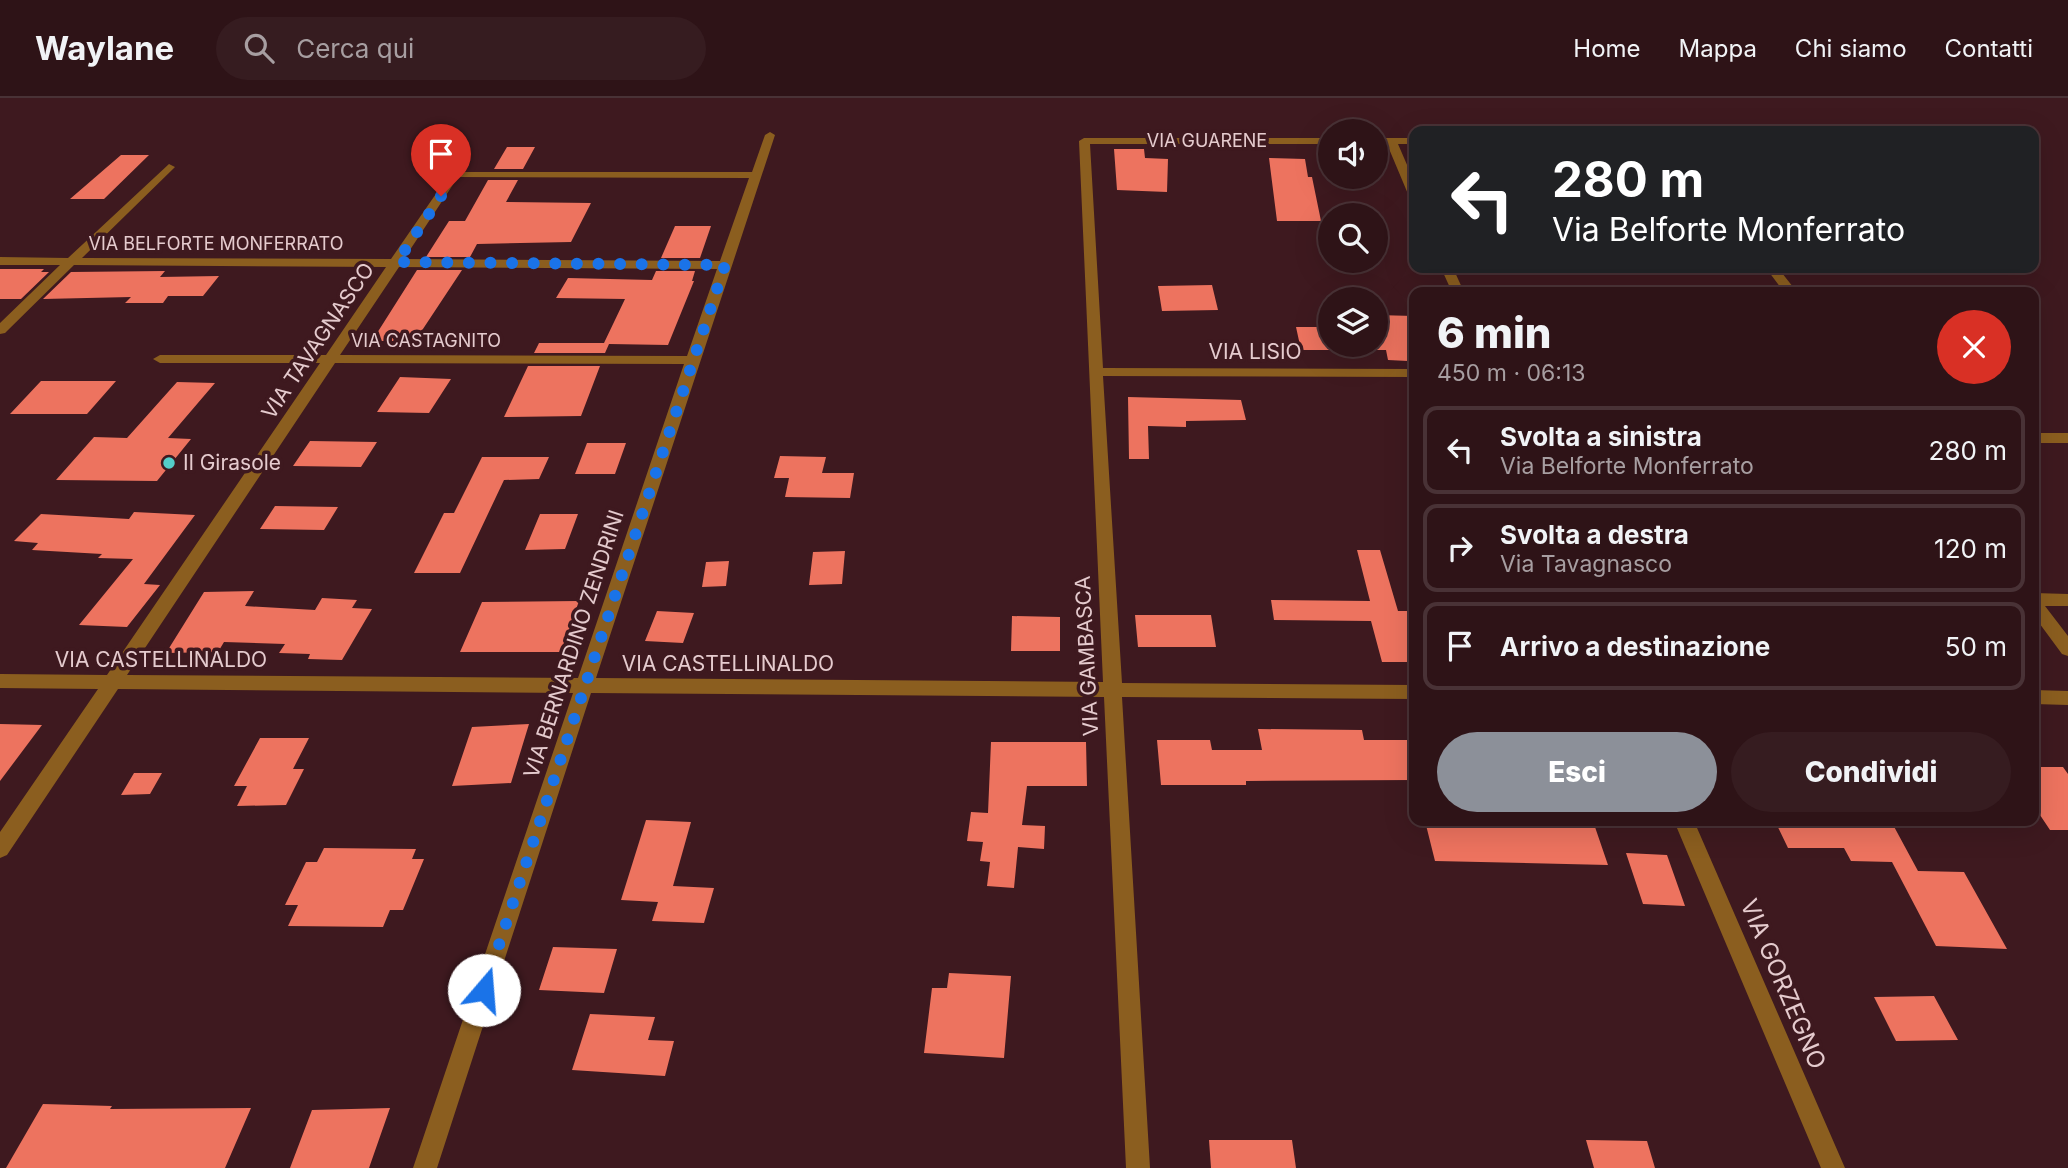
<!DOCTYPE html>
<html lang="it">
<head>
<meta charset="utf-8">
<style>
	:root { --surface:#2e1317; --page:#361c20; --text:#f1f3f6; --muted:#a79ea1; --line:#493236; --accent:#8c9099 }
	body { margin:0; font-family:Inter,sans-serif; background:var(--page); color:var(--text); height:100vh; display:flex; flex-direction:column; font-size:26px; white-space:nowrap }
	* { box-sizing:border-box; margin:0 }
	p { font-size:23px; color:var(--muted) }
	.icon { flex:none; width:38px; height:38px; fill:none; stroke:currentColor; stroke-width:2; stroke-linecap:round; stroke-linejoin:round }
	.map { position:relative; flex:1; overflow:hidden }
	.drawer { position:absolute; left:1409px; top:189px; width:630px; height:539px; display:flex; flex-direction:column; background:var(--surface); border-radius:14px; box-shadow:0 7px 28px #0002,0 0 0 2px var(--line) }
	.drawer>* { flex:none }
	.banner { position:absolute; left:1409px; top:28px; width:630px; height:147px; border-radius:14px; box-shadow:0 7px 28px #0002,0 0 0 2px var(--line); background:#202124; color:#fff; overflow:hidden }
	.tools { position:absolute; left:1318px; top:21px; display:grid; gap:14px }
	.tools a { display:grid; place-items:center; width:70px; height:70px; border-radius:50%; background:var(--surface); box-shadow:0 7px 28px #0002,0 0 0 2px var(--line); font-size:35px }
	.pin { position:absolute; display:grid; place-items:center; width:60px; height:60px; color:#fff; margin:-72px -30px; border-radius:50% 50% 50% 0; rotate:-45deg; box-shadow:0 0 7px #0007 }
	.pin .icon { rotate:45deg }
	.me { position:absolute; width:77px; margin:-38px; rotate:18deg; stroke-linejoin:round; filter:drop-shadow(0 0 5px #0008) }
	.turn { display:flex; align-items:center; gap:24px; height:147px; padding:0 28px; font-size:32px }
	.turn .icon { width:91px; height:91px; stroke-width:2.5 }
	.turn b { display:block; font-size:49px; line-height:60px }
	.round { display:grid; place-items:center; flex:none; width:74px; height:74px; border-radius:37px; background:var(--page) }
	.head { display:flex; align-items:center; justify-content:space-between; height:119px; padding:0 28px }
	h1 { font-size:42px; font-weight:800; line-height:52px }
	.button { display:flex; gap:14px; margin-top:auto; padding:14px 28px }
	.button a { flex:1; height:80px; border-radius:42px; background:var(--accent); color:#fff; font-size:28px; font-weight:800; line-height:80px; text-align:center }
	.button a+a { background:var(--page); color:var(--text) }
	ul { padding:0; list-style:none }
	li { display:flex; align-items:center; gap:21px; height:88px; margin:0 14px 10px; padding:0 14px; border:4px solid var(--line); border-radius:14px }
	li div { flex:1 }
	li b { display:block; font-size:26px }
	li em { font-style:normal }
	header { display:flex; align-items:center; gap:42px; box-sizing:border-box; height:98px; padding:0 35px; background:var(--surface); border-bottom:2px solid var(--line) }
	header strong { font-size:33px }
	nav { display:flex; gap:38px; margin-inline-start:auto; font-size:24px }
	.search { width:490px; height:63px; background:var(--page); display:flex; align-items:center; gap:18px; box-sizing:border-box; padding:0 24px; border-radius:38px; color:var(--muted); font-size:26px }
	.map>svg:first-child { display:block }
	.building { fill:#ed735f }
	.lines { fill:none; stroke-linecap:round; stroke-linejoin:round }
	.minor { fill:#8b5e1f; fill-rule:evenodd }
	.route { stroke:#1a73e8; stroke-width:12; stroke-dasharray:0 21.6 }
	.poi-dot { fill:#54cdc8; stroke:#3e191f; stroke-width:2.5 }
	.labels { text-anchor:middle; stroke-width:7; stroke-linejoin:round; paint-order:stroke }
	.far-street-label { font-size:18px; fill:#e5cbce; stroke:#3e191f }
	.street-label { font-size:21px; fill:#e5cbce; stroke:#3e191f }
	.poi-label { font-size:21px; fill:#e5cbce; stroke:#3e191f; text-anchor:start }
	.near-street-label { font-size:24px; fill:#e5cbce; stroke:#3e191f }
</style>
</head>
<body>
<header>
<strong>Waylane</strong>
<div class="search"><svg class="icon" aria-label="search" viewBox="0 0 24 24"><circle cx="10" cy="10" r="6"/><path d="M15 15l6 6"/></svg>Cerca qui</div>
<nav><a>Home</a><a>Mappa</a><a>Chi siamo</a><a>Contatti</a></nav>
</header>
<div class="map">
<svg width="2068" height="1070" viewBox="0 0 2068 1070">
	<rect width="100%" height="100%" fill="#3e191f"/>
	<path class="building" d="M507,49H535L523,71H494Z
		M1114,51H1144L1145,60L1168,61L1167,94L1117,92Z
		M121,57H149L104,101H70Z
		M1269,60L1305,61L1308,79H1312L1321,123H1277Z
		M488,82H518L506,104L591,105L571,144L477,146L470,159H426L449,123H465Z
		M675,128H711L700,160H661Z
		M0,171H44L41,174H49L21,201H0Z
		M417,172H462L415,243H372Z
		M165,173L160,179L219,178L203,198H168L163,205H125L131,199L43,201L71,174Z
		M656,173H695L692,183H694L668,247L609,246L605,255H534L539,245H604L625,201L556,200L568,180L652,182Z
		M1212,187L1218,212L1162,213L1158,188Z
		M1376,217L1414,218V258H1407L1408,263L1388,262L1386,252H1376Z
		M1296,229H1330V252H1301Z
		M528,268H600L581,318L504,319Z
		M400,279L451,281L429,315L377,314Z
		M41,283H116L87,316H10Z
		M177,284L215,285L168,340L191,341L157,383L56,382L94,339L127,340Z
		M1128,299L1241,302L1246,322L1186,323V329L1148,328L1149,361H1129Z
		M310,343L377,344L361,369L293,368Z
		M587,345H626L615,376H575Z
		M780,358L826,359L822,375H854L850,400L785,399L789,380H774Z
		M482,359H549L539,381L504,382L460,475H414L444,415H454Z
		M275,408L338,409L324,432L260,431Z
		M134,414L195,417L144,486L160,487L127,529L79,527L133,461L98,460L102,456L32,452L38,445L14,443L41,416L129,421Z
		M540,416H578L565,451L525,452Z
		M1357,452H1380L1398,513H1414V564H1382L1371,523L1274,522L1271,502L1370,503Z
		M845,453L842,486L809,487L813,454Z
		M729,463L726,488L702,489L706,464Z
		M254,493L245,508L315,512L322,500L357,502L352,510L372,511L342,562L308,561L310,556L279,555L285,546L224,544L218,554L166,555L204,494Z
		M579,503L561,554H460L482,504Z
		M657,513L694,515L683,545L645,543Z
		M1135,517H1211L1216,549H1138Z
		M1012,518L1060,519V553H1011Z
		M0,626L42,627L0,683Z
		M529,626L511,685L452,688L472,629Z
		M1258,631L1362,632L1364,642H1414V682L1246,683V687H1161L1157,642H1210L1212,652H1262Z
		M260,640H309L293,671H304L286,707L237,708L247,688H234Z
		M991,644H1086L1087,688H1027L1022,727L1045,728L1044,751L1018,749L1014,790L987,788L990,764L980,763L983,744L967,743L971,714L988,715Z
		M2034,669H2063L2068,676V732H2050L2034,708Z
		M134,675H162L150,696L121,697Z
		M646,722L691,724L673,788L714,790L704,825L652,823L658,804L621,802Z
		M1775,723H1891L1918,773L1964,774L2007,851L1936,848L1892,764L1851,763L1844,750H1788Z
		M1426,727L1595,729L1608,767L1435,763Z
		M324,750L416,751L412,761H424L403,812H390L383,829L288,828L298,807H285L306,764H317Z
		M1626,755L1667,757L1685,808L1643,806Z
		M553,849L617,851L604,895L539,892Z
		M949,875L1011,878L1004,960L924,955L932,890H947Z
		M1934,898L1958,942L1896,943L1874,899Z
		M590,916L655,919L648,942L674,943L665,978L572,972Z
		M43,1006L112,1008L110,1011L251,1010L225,1070H6Z
		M390,1010L369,1070H290L312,1012Z
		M1209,1042H1292L1296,1070H1211Z
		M1586,1042L1647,1043L1655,1070H1594Z"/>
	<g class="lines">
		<path class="minor" d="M770,34L775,37L596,580L1103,584L1079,43L1084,40H1330V46H1090L1103,270L1414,271V279L1103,278L1122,585L1414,587V601L1122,599L1150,1070H1126L1104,599L591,595L437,1070H413L573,595L118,591L7,757L0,760V734L98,591L0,590V576L107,577L320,265H160L153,261L160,257H326L386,169L74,167L5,235L0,236V225L60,167H0V159L68,160L169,66L175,69L173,71L82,160L391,161L451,74H752L765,37ZM458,79L749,80L720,163L404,161ZM399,169L717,171L687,258L340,257ZM335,265L684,266L578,580L127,577Z
			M1376,40H1414V46H1398L1414,83V99L1408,96L1387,46H1376Z
			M1441,170H1453L1464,194H1452Z
			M1766,170H1778L1797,194H1784Z
			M2034,335H2068V345H2034Z
			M2034,495L2068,496V508H2045L2068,538V558L2062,556L2034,518Z
			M2034,592L2068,593V607L2034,606Z
			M1674,723H1694L1845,1070H1821Z"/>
	</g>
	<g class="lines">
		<path class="route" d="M441,98L397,164L725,167L484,892"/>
	</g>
	<circle class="poi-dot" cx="169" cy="365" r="7"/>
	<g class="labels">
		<g class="far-street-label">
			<text x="1207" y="49">VIA GUARENE</text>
			<text x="216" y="152">VIA BELFORTE MONFERRATO</text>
			<text x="426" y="249">VIA CASTAGNITO</text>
		</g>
		<g class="street-label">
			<text transform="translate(318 243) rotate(-56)" y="7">VIA TAVAGNASCO</text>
			<text x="1255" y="261">VIA LISIO</text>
			<text transform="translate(574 546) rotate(-72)" y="7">VIA BERNARDINO ZENDRINI</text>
			<text transform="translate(1087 558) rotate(-93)" y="7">VIA GAMBASCA</text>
			<text x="161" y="569">VIA CASTELLINALDO</text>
			<text x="728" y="573">VIA CASTELLINALDO</text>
		</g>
		<g class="poi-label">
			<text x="183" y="372">Il Girasole</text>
		</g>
		<g class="near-street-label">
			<text transform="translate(1783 886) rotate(67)" y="8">VIA GORZEGNO</text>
		</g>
	</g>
</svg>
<div class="tools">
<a><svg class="icon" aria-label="sound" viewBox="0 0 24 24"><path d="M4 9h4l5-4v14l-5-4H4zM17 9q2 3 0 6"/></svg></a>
<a><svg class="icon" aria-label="search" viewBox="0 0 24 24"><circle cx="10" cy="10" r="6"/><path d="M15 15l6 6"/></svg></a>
<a><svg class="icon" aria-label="layers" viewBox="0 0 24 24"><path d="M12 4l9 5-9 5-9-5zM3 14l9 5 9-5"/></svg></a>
</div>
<div class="pin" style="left:441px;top:98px;background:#d93025"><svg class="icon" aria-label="arrive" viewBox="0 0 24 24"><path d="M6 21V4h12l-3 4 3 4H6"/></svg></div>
<svg class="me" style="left:484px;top:892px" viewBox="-20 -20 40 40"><circle r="19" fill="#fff"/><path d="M0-13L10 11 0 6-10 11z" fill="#1a73e8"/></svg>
<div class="banner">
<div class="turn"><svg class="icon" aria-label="left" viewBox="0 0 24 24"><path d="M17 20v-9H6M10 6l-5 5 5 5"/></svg><div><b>280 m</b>Via Belforte Monferrato</div></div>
</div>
<section class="drawer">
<div class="head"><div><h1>6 min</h1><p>450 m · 06:13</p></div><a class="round" style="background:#d93025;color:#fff"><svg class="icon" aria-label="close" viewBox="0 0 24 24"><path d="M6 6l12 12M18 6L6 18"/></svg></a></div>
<ul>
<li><svg class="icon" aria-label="left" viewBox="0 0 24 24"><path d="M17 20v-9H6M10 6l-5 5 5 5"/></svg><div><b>Svolta a sinistra</b><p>Via Belforte Monferrato</p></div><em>280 m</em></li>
<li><svg class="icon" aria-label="right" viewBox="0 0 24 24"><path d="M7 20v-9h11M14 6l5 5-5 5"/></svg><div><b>Svolta a destra</b><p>Via Tavagnasco</p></div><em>120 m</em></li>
<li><svg class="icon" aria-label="arrive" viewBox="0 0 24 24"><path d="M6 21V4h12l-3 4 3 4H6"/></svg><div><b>Arrivo a destinazione</b></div><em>50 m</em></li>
</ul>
<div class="button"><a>Esci</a><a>Condividi</a></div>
</section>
</div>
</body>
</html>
